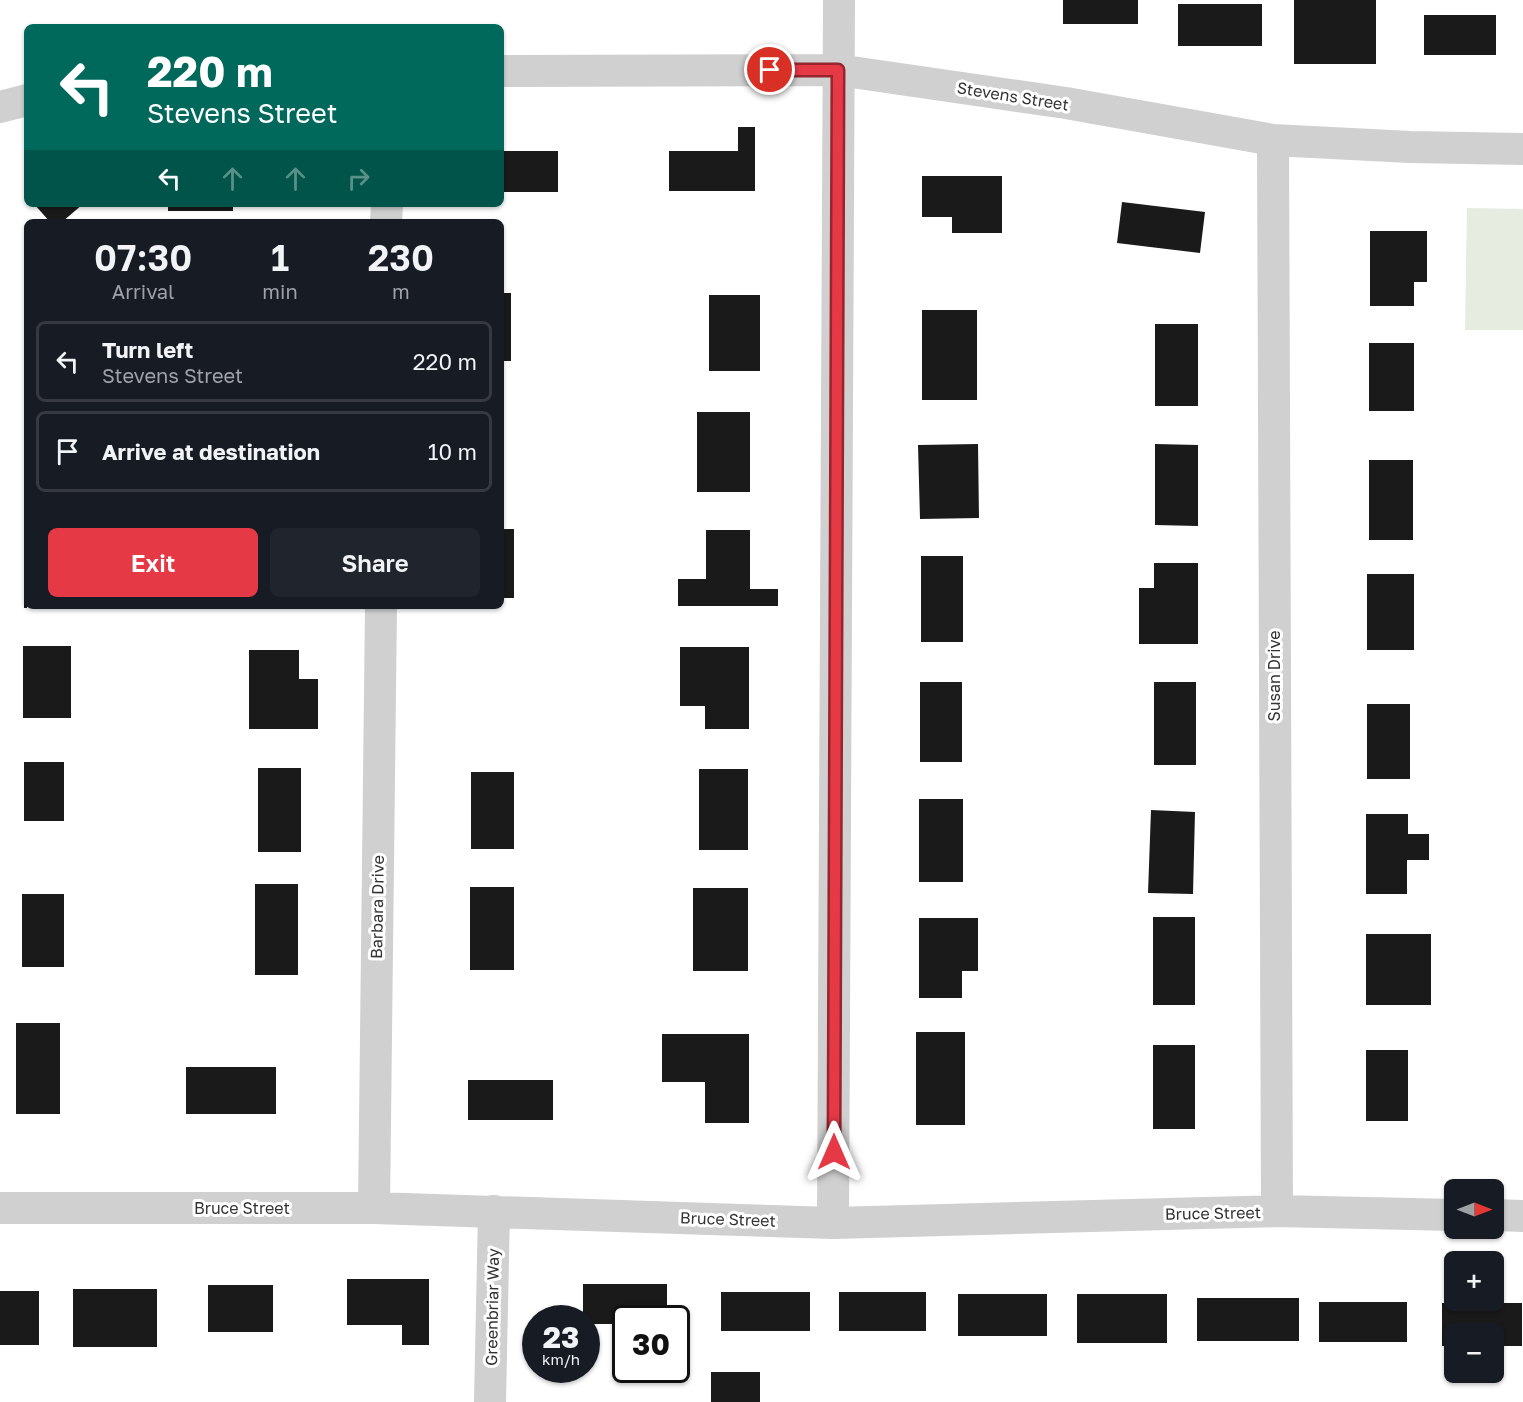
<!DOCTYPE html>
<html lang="en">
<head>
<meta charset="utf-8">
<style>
	:root { --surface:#171b24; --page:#20242c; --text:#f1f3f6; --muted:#9ea1a6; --line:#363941; --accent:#e63946 }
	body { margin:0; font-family:"Golos Text",sans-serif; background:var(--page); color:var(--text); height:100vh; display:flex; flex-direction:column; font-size:22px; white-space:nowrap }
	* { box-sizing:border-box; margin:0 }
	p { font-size:20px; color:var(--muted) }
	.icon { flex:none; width:33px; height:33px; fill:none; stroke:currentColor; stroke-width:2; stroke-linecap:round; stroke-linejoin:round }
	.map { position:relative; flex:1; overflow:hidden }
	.drawer { position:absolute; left:24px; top:219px; width:480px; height:390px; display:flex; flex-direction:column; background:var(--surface); border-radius:9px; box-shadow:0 2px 4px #0004 }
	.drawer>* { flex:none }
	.guide { position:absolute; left:24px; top:24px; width:480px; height:183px; border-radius:9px; box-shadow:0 2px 4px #0004; background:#00695c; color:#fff; overflow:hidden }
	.needle { width:39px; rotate:90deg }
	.buttons { position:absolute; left:1444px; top:1179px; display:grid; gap:12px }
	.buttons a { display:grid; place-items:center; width:60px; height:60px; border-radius:9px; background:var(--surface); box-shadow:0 2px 4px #0004; font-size:30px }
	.speed { position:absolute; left:522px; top:1305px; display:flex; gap:12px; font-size:30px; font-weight:700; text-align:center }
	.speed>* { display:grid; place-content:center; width:78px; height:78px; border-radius:50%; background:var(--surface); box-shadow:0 2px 4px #0004; line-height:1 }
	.speed small { font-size:15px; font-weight:400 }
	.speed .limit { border:3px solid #111; border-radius:9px; background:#fff; color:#111 }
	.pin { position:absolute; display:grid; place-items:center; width:51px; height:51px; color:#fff; margin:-26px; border:3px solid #fff; border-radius:50%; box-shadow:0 2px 6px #0007 }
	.me { position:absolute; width:66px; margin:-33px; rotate:0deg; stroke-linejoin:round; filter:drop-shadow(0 0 4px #0008) }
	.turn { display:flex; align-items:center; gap:21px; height:126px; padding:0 24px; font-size:27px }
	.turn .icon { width:78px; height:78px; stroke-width:2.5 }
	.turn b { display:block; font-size:42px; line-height:51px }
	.lanes { display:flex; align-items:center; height:57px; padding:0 24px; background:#0003; justify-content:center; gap:30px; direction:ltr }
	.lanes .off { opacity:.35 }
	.eta { display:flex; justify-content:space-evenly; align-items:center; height:102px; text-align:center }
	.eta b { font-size:36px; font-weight:600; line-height:42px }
	.button { display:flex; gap:12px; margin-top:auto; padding:12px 24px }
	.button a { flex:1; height:69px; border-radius:9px; background:var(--accent); color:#fff; font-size:24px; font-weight:600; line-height:69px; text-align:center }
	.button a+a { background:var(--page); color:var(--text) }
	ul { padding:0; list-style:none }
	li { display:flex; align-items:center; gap:18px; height:81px; margin:0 12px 9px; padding:0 12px; border:3px solid var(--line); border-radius:9px }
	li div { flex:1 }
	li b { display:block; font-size:22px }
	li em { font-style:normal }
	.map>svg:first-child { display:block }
	.green { fill:#e6ecdf }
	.building { fill:#1a1a1a }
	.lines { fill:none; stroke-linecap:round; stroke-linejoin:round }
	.minor { stroke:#d0d0d0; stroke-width:32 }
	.route-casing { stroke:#96252e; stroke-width:15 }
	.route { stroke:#e63946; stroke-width:10 }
	.labels { text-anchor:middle; stroke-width:6; stroke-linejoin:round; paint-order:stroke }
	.street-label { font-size:16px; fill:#333; stroke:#fff }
</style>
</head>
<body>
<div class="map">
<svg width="1523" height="1402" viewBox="0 0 1523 1402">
	<rect width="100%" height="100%" fill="#fff"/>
	<path class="green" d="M1467,208L1523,209V330H1465Z"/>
	<path class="building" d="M1063,0H1138V24H1063Z
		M1294,0H1376V64H1294Z
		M1178,4H1262V46H1178Z
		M1424,15H1496V55H1424Z
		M738,127H755V191H669V151H738Z
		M501,151H558V192H501Z
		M922,176H1002V233H952V217H922Z
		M1122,202L1205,212L1200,253L1117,243Z
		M37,204H83L62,222H50L35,205Z
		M168,204H233V211H168Z
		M1370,231H1427V282H1414V306H1370Z
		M501,293H511V361H501Z
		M709,295H760V371H709Z
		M922,310H977V400H922Z
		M1155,324H1198V406H1155Z
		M1369,343H1414V411H1369Z
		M24,407H27V491H24Z
		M697,412H750V492H697Z
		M978,444L979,518L920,519L918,445Z
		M1155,444L1198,445V526L1155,525Z
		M1369,460H1413V540H1369Z
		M501,529H514V598H501Z
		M706,530H750V589H778V606H678V579H706Z
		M24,532H27V608H24Z
		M921,556H963V642H921Z
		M1154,563H1198V644H1139V588H1154Z
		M1367,574H1414V650H1367Z
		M23,646H71V718H23Z
		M680,647H749V729H705V706H680Z
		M249,650H299V679H318V729H249Z
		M920,682H962V762H920Z
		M1154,682H1196V765H1154Z
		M1367,704H1410V779H1367Z
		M24,762H64V821H24Z
		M258,768H301V852H258Z
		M699,769H748V850H699Z
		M471,772H514V849H471Z
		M919,799H963V882H919Z
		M1151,810L1195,812L1193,894L1148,893Z
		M1366,814H1408V834H1429V860H1407V894H1366Z
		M255,884H298V975H255Z
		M470,887H514V970H470Z
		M693,888H748V971H693Z
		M22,894H64V967H22Z
		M1153,917H1195V1005H1153Z
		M919,918H978V971H962V998H919Z
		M1366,934H1431V1005H1366Z
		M16,1023H60V1114H16Z
		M916,1032H965V1125H916Z
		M662,1034H749V1123H705V1082H662Z
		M1153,1045H1195V1129H1153Z
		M1366,1050H1408V1121H1366Z
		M186,1067H276V1114H186Z
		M468,1080H553V1120H468Z
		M347,1279H429V1345H402V1325H347Z
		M583,1284H667V1318H626V1324H586V1318H583Z
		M208,1285H273V1332H208Z
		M73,1289H157V1347H73Z
		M0,1291H39V1345H0Z
		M721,1292H810V1331H721Z
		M839,1292H926V1331H839Z
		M958,1294H1047V1336H958Z
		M1077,1294H1167V1343H1077Z
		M1197,1298H1299V1341H1197Z
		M1319,1302H1407V1342H1319Z
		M1442,1303H1522V1346H1494V1334H1455V1346H1442Z
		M711,1372H760V1402H711Z"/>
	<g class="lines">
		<path class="minor" d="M501,71L838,70L1066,103L1273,140L1410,147L1523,149
			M0,107L27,100
			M1273,140L1277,1211
			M386,222L387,204
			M0,1208H374L833,1223L1277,1211L1455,1215
			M374,1208L381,606
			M1494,1215L1523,1216
			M833,1223L839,0
			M490,1402L494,1211"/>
	</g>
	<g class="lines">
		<g class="route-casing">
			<path id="route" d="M770,70H838L834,1152"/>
		</g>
		<use href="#route" class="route"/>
	</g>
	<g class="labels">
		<g class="street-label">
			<text transform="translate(1013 96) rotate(9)" y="6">Stevens Street</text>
			<text transform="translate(1274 676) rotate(-90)" y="6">Susan Drive</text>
			<text transform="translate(377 907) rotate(-89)" y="6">Barbara Drive</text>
			<text x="242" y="1214">Bruce Street</text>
			<text transform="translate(1213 1213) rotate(-1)" y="6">Bruce Street</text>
			<text transform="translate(728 1219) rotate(2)" y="6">Bruce Street</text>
			<text transform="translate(492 1307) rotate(-89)" y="6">Greenbriar Way</text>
		</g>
	</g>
</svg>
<div class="buttons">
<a><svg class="needle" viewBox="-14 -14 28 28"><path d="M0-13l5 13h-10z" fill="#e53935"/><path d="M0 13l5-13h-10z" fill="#9ea1a6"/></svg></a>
<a>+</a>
<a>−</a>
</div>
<div class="speed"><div>23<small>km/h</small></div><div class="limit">30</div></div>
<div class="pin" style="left:770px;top:70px;background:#d93025"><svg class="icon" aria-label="arrive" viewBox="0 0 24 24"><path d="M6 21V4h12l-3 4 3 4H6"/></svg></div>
<svg class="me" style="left:834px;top:1152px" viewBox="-20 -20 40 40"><path d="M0-17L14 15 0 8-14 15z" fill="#e63946" stroke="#fff" stroke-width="4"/></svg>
<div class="guide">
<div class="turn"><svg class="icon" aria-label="left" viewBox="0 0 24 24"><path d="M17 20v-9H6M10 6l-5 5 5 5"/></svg><div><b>220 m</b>Stevens Street</div></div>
<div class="lanes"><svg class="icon" aria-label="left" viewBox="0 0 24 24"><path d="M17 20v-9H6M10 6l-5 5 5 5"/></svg><svg class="icon off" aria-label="ahead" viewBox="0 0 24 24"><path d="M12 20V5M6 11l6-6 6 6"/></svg><svg class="icon off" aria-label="ahead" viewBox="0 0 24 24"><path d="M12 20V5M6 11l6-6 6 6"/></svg><svg class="icon off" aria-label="right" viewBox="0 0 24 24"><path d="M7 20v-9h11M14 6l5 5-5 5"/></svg></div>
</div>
<section class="drawer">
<div class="eta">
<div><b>07:30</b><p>Arrival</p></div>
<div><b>1</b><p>min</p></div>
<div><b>230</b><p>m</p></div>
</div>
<ul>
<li><svg class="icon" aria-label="left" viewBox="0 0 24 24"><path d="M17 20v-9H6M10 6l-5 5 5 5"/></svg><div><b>Turn left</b><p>Stevens Street</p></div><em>220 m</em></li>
<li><svg class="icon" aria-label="arrive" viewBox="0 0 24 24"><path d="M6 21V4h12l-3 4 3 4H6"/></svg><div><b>Arrive at destination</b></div><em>10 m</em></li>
</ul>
<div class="button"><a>Exit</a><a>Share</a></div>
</section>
</div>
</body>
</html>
